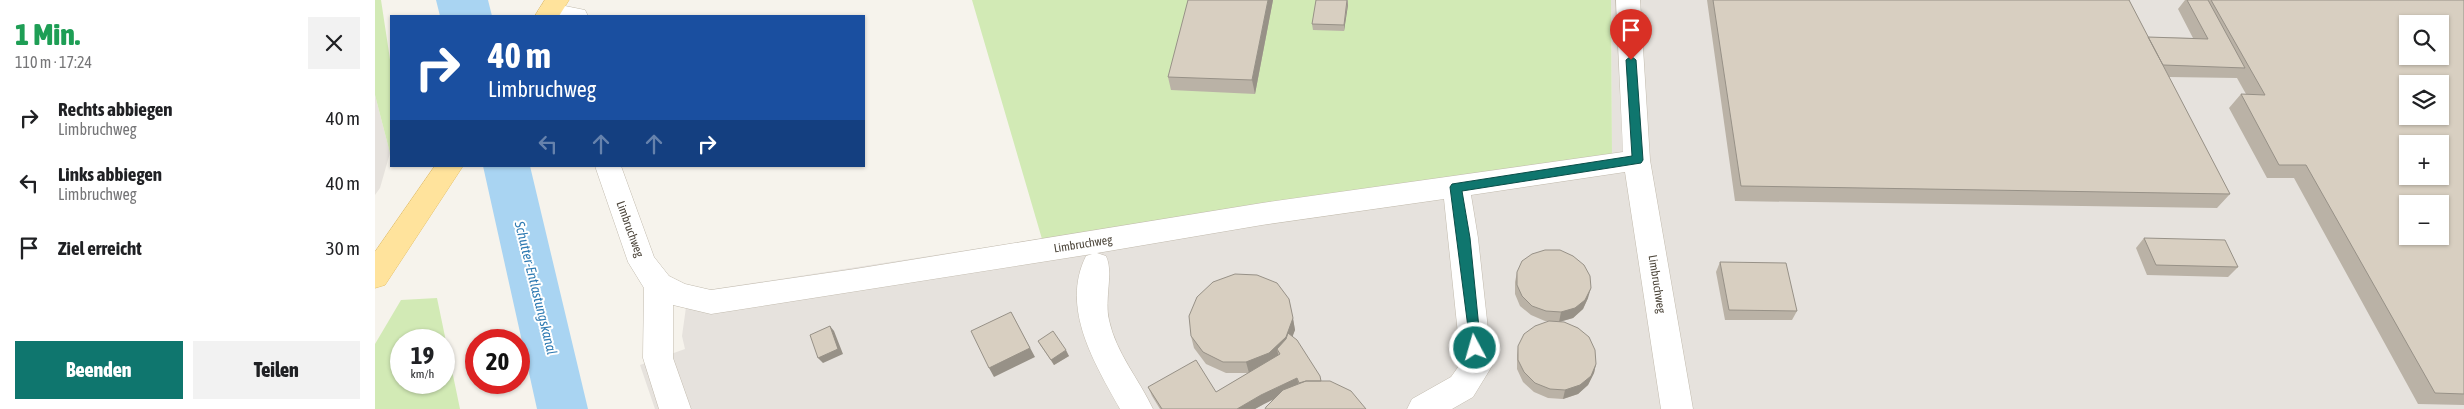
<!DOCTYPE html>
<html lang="de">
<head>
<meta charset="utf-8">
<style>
	:root { --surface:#fff; --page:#f2f2f2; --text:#202124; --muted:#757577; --accent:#0f766e }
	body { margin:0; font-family:"Asap Condensed",sans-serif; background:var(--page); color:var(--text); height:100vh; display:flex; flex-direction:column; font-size:19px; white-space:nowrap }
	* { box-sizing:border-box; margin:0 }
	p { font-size:16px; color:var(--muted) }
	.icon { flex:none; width:28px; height:28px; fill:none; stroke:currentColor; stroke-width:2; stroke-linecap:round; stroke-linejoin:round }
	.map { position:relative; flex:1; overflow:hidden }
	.panel { display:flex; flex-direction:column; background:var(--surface); width:375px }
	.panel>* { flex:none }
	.guide { position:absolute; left:15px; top:15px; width:475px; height:152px; border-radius:0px; box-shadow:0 1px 4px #0004; background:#1a4fa0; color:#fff; overflow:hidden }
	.fabs { position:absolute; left:2024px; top:15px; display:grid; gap:10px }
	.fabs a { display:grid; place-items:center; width:50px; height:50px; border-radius:0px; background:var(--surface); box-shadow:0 1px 4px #0004; font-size:25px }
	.speed { position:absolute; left:15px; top:329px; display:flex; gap:10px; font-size:25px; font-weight:700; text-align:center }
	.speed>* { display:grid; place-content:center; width:65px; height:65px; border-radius:50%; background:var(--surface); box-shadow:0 1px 4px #0004; line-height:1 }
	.speed small { font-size:12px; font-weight:400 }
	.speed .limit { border:8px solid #d22; background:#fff; color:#111 }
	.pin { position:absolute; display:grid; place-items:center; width:42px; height:42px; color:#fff; margin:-51px -21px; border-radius:50% 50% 50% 0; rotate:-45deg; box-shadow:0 0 5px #0007 }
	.pin .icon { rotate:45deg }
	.me { position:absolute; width:55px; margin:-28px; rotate:354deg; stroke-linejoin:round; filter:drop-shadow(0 0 4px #0008) }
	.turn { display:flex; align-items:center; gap:18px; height:105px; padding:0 15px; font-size:22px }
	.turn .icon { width:65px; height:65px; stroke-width:2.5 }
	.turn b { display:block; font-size:35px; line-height:42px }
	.lanes { display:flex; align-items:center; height:48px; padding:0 15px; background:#0003; justify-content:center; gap:25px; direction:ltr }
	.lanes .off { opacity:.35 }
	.round { display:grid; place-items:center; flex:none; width:52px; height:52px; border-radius:0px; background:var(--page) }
	.head { display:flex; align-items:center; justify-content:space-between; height:85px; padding:0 15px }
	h1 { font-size:30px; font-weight:800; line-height:38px; color:#1e9e55 }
	.primary-button { display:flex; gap:10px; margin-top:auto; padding:10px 15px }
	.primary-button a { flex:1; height:58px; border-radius:0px; background:var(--accent); color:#fff; font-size:20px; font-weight:800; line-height:58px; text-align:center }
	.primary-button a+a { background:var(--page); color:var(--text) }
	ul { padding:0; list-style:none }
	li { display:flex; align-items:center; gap:15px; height:65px; padding:0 15px }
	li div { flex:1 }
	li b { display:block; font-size:19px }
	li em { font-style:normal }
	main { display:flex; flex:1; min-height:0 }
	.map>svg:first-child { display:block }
	.industrial { fill:#e6e2dd; fill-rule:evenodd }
	.green { fill:#d2eab5; fill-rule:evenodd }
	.water { fill:#a9d4f2 }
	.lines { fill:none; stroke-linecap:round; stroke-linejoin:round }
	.minor-casing { stroke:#c2bbae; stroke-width:1 }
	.major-casing { stroke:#e6c16a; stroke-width:1 }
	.minor { fill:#fff; fill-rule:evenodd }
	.major { fill:#ffe39c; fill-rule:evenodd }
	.wall { fill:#bab2a6 }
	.shaded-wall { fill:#979187 }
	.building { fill:#d8cfc1; stroke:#979187; fill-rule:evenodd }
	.route { fill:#0f766e; stroke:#0a4d48 }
	.labels { text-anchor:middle; stroke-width:4; stroke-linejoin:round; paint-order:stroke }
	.street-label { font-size:12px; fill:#4b4439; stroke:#fff }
	.water-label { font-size:14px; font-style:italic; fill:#2e7ab2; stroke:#fff }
</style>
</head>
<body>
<main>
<section class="panel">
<div class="head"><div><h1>1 Min.</h1><p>110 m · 17:24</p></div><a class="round"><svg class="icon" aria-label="close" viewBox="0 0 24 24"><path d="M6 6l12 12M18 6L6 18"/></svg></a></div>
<ul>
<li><svg class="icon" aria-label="right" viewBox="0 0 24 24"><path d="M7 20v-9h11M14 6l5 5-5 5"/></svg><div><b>Rechts abbiegen</b><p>Limbruchweg</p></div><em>40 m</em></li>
<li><svg class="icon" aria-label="left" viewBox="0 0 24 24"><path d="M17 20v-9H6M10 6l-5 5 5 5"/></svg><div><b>Links abbiegen</b><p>Limbruchweg</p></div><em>40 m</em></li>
<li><svg class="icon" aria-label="arrive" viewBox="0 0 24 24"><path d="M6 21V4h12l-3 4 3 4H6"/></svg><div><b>Ziel erreicht</b></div><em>30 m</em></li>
</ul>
<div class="primary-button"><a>Beenden</a><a>Teilen</a></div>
</section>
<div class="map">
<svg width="2089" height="409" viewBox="0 0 2089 409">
	<rect width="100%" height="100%" fill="#f6f3ec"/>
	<path class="industrial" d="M1236,0H2089V409H280L265,365L310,349L307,336L313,293L723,230L1237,155ZM2032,24H2065V56H2032ZM2032,84H2065V116H2032ZM2032,144H2065V176H2032ZM2032,204H2065V236H2032Z
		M0,95L15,153L5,188L0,195Z"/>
	<path class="green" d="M0,0H6L16,66L15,153L0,95Z
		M597,0H1236L1237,155L667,239Z
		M62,298L85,409H0V344L26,300ZM26,340H69V382H26Z"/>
	<path class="water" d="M61,0H113L117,16H65Z
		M108,166H155L213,409H162Z"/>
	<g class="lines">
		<g class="minor-casing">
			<path id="minor" d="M1241,0H1265L1275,160L1318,409H1286L1250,172L1096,195L1103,238L1117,366L1098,397L1077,409H1032L1037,399L1076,377L1086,363L1069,199L887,225L722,253L731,256C739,272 729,299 734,320C741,353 764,379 778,409H745C720,364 685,308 711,256L717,254L336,314L298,305V358L316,409H284L268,358L269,288L253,262L220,166H246L279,257L294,276L310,284L336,290L480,269L887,203L1248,152Z
				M175,3L210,10L213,16H166L163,11L167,5Z"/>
		</g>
		<g class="major-casing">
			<path id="major" d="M170,0H194L184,16H160Z
				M60,166H88L10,285L0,288V252Z"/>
		</g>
		<use href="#minor" class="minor"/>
		<use href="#major" class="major"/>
	</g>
	<path class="wall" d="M898,0L880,94L796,90L793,77Z
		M973,0V5L969,31L938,30L937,24Z
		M1332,0H1754L1773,37L1818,38L1803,9L1810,0H2089V405L2043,404L1919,178H1892L1854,108L1866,94H1871L1862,78L1794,77L1855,194L1842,208L1360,201Z
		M1769,238L1863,267L1853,277L1772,275L1761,248Z
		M1345,262L1422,311L1417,320H1350L1341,272Z
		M1142,272L1213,298L1208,309L1198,318L1184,322L1170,321L1156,315L1145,306L1140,294V282Z
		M914,299L920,330L917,336L945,376L889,404L880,409H785L777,396L773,387L841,392L873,373H851L831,364L819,348L816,336Z
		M663,341L694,356L679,365L666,346Z
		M1143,346L1221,364L1219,373L1213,385L1203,394L1188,399L1173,398L1159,392L1148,382L1142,369V355Z"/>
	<path class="shaded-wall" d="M893,0H898L880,94L877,80Z
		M973,0V5L969,31V25Z
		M1216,288L1213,298L1208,309L1198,318L1184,322L1186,312Z
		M636,312L660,357L619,377L614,368Z
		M918,318L920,330L913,349L905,354L902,349L904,358L874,373L871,362Z
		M455,326L459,331L468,354L448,363L443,358Z
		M691,350L694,356L679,365L676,360Z
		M1221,364L1219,373L1213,385L1203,394L1188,399L1190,390Z
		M922,378L924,387L889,404L880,409H862L886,395Z"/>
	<path class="building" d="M813,0H893L877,80L793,77Z
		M941,0H972L969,25L937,24Z
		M1338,0H1754L1855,194L1366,186Z
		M1812,0H1833L1870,68L1788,65L1773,37L1833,39Z
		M1836,0H2089V394L2060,393L1931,165H1904L1866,94L1890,95ZM2032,24H2065V56H2032ZM2032,84H2065V116H2032ZM2032,144H2065V176H2032ZM2032,204H2065V236H2032Z
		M1769,238L1850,240L1863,267L1781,265Z
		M1170,250H1185L1198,256L1209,265L1215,276L1216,288L1210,300L1200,308L1186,312L1171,311L1157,306L1147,296L1142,285V272L1147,261L1157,254Z
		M1345,262L1411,263L1422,311L1354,310Z
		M860,274L882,275L902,283L914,299L918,318L911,337L894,353L871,362H848L828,352L816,336L814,316L822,297L838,282Z
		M636,312L655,348L614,368L596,331Z
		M1174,321L1189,322L1203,328L1214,337L1220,350L1221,364L1216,376L1205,385L1190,390L1175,389L1160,383L1149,372L1143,360V346L1149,334L1160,326Z
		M455,326L463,349L443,358L435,335Z
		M678,331L691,350L676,360L663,341Z
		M913,333L922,340L945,376L946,381H931L924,383L922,378L886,395L862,409H787L773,387L821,360L841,392L905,354L902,349L911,339Z
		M931,381H955L976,391L991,409H890L891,407L908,390Z"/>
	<path class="route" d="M1256,56L1261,60L1268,160L1266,163L1087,191L1095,238L1106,348L1105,351H1096L1075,187L1077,184L1257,156L1251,60Z"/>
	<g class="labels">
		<g class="street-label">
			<text transform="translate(255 229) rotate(70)" y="4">Limbruchweg</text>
			<text transform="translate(708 244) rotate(-9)" y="4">Limbruchweg</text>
			<text transform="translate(1282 284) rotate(81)" y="4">Limbruchweg</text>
		</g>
		<g class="water-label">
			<text transform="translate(161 288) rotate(76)" y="5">Schutter-Entlastungskanal</text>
		</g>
	</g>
</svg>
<div class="fabs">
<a><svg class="icon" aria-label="search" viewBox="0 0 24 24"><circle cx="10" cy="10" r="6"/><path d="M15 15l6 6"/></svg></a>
<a><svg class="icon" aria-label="layers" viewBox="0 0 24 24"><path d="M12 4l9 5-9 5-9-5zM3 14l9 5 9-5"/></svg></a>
<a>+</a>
<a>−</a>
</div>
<div class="speed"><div>19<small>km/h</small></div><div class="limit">20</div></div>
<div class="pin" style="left:1256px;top:60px;background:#d93025"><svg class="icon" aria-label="arrive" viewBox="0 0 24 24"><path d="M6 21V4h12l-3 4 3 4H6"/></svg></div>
<svg class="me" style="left:1100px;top:348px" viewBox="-20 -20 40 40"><circle r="17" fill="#0f766e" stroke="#fff" stroke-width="3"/><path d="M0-11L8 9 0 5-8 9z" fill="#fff"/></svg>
<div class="guide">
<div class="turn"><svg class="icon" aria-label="right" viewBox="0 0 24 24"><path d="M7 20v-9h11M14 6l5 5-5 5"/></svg><div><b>40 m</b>Limbruchweg</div></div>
<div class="lanes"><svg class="icon off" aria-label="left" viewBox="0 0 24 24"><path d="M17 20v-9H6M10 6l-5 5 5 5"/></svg><svg class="icon off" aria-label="ahead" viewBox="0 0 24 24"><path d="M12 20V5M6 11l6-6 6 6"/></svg><svg class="icon off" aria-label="ahead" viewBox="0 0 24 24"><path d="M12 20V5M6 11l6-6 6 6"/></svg><svg class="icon" aria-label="right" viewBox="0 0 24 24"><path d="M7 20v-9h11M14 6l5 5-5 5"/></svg></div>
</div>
</div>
</main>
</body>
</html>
